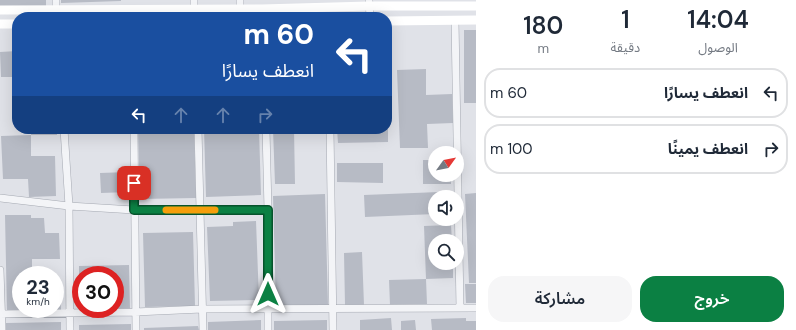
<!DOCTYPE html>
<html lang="ar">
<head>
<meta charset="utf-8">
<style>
	:root { --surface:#fff; --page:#f6f6f7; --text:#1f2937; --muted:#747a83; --line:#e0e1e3; --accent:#0b8043 }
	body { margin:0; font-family:"DM Sans","Noto Sans Arabic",sans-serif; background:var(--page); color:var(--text); direction:rtl; height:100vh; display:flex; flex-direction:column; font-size:15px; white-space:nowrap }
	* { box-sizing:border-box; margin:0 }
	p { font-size:13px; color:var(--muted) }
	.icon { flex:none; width:22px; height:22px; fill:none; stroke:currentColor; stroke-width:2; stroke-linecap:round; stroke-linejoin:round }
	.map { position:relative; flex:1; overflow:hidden; direction:ltr }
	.panel { display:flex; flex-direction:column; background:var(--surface); width:320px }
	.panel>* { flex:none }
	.banner { position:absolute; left:12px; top:12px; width:380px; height:122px; border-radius:16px; box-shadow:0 4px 16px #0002; direction:rtl; background:#1a4fa0; color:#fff; overflow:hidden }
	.needle { width:26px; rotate:57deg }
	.fabs { position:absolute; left:428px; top:146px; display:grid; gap:8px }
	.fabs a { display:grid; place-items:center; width:36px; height:36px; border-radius:50%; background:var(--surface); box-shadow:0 4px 16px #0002; font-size:20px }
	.speed { position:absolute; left:12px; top:266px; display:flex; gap:8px; font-size:20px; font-weight:700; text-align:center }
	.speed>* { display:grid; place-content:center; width:52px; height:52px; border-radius:50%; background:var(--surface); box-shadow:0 4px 16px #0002; line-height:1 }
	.speed small { font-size:10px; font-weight:400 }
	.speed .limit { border:6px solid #d22; background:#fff; color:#111 }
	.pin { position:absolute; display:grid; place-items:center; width:34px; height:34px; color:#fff; margin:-17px; border-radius:8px; box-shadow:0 2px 6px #0006 }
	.me { position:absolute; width:44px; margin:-22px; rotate:0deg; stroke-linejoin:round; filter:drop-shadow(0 0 3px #0008) }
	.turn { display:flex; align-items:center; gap:14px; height:84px; padding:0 12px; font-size:18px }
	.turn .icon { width:52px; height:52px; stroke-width:2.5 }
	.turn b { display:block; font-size:28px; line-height:34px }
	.lanes { display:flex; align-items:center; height:38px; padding:0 12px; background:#0003; justify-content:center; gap:20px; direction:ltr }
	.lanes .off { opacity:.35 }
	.eta { display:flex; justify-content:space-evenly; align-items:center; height:68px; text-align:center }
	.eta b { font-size:24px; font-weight:600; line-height:28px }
	.cta { display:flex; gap:8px; margin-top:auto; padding:8px 12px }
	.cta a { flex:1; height:46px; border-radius:16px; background:var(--accent); color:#fff; font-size:16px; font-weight:600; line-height:46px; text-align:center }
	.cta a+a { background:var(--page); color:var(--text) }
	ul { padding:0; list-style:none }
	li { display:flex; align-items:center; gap:12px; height:50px; margin:0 8px 6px; padding:0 4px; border:2px solid var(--line); border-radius:16px }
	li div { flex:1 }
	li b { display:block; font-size:15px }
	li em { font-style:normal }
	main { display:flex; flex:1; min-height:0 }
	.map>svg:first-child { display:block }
	.building { fill:#b7bbc5 }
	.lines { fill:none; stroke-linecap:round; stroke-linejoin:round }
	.street-casing { stroke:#a5a9b2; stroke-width:8 }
	.street { stroke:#f3f4f7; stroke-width:7 }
	.secondary { stroke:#fff; stroke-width:9 }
	.route-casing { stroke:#07532c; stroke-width:10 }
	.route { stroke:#0b8043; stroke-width:7 }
	.slow { stroke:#f59e0b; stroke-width:7 }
</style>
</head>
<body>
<main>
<section class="panel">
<div class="eta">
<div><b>14:04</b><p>الوصول</p></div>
<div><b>1</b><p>دقيقة</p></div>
<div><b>180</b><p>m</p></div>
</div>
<ul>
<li><svg class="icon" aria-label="left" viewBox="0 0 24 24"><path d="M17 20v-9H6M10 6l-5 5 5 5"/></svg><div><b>انعطف يسارًا</b></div><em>60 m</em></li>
<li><svg class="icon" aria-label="right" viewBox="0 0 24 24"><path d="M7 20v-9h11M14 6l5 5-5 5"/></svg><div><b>انعطف يمينًا</b></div><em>100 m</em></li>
</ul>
<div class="cta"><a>خروج</a><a>مشاركة</a></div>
</section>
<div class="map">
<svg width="476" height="330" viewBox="0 0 476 330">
	<rect width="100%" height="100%" fill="#e0e2e8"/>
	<path class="building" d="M0,0H46V6L0,7Z
		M61,0H121V1L61,3Z
		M464,30H476V103H464Z
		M17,51V77H1L0,52Z
		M426,69V95L452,94L453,123L427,124L428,148H400L397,70Z
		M31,129H57V135H31Z
		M138,129H194L196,198L140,199Z
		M204,129H259L261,195L206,197Z
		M273,129H294L295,184H275Z
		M337,129H388V142L338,143Z
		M31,135V156H55L56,196L29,197L28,179H3L1,136Z
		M423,160H435V175H451V184H423Z
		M337,163H383V183L337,182Z
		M128,172L129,192L101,193L100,173Z
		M439,192V197H435V214L365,217L364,195Z
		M476,193V283H469L465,194Z
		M325,194L328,305L276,306L273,196Z
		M5,215H31V218H44L45,233H59L60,259H32V275H21V309H55V285H60L61,311L7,313Z
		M256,221L259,300L210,301L207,227L233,226V222Z
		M451,225L452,241H435V263H453V278L426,279L424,226Z
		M193,232L195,306L145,307L143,233Z
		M362,252L364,305H345L344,253Z
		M129,265L130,309H115V275H81V284H79V266Z
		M426,279L427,304L390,305L389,280Z
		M465,284H476V303H466Z
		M391,318L392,330H360V320Z
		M466,318V321H476V330H432L431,319Z
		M261,320V330H208V322Z
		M327,320V330H274V321Z
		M415,320L416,330H401V321Z
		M61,322V330H6V323Z
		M131,324V330H79V325Z
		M198,326L199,330H144V328Z"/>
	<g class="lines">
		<g class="street-casing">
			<path id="street" d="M56,0V17
				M194,0V9
				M240,0V9
				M369,0L370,17
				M132,9L133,17
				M455,21L460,308
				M64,129L69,206L70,330
				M134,129L136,330
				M198,129L203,330
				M266,129L268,210V330
				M330,129L333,330
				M0,198L69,206L134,210H268
				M0,270L2,330
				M0,314L135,312L202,309L476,308"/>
		</g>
		<use href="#street" class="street"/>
		<path class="secondary" d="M0,10L262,9L369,6H476
			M387,21L476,20
			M0,24H17"/>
	</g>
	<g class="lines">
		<g class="route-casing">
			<path id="route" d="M134,183V210H268V294"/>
		</g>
		<use href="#route" class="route"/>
		<path class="slow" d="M166,210H215"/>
	</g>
</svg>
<div class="fabs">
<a><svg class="needle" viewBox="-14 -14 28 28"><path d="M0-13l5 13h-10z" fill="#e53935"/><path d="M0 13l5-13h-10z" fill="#747a83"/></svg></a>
<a><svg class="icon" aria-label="sound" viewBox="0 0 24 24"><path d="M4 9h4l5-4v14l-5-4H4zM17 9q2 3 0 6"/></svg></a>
<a><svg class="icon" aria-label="search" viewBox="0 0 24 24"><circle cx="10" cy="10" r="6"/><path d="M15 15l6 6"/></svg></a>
</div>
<div class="speed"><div>23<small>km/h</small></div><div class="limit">30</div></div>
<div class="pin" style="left:134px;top:183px;background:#d93025"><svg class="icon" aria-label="arrive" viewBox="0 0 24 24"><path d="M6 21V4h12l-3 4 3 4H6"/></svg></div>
<svg class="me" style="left:268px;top:294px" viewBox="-20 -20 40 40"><path d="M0-17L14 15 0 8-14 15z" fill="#0b8043" stroke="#fff" stroke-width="4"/></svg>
<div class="banner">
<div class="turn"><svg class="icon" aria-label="left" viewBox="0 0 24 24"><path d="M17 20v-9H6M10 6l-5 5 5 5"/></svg><div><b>60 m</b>انعطف يسارًا</div></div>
<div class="lanes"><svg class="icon" aria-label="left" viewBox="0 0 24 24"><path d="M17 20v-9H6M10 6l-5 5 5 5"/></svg><svg class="icon off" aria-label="ahead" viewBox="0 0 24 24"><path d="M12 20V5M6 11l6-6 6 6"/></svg><svg class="icon off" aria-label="ahead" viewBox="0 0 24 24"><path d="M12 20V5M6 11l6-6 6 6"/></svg><svg class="icon off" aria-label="right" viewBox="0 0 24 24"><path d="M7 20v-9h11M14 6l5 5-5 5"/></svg></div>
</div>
</div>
</main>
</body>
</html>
